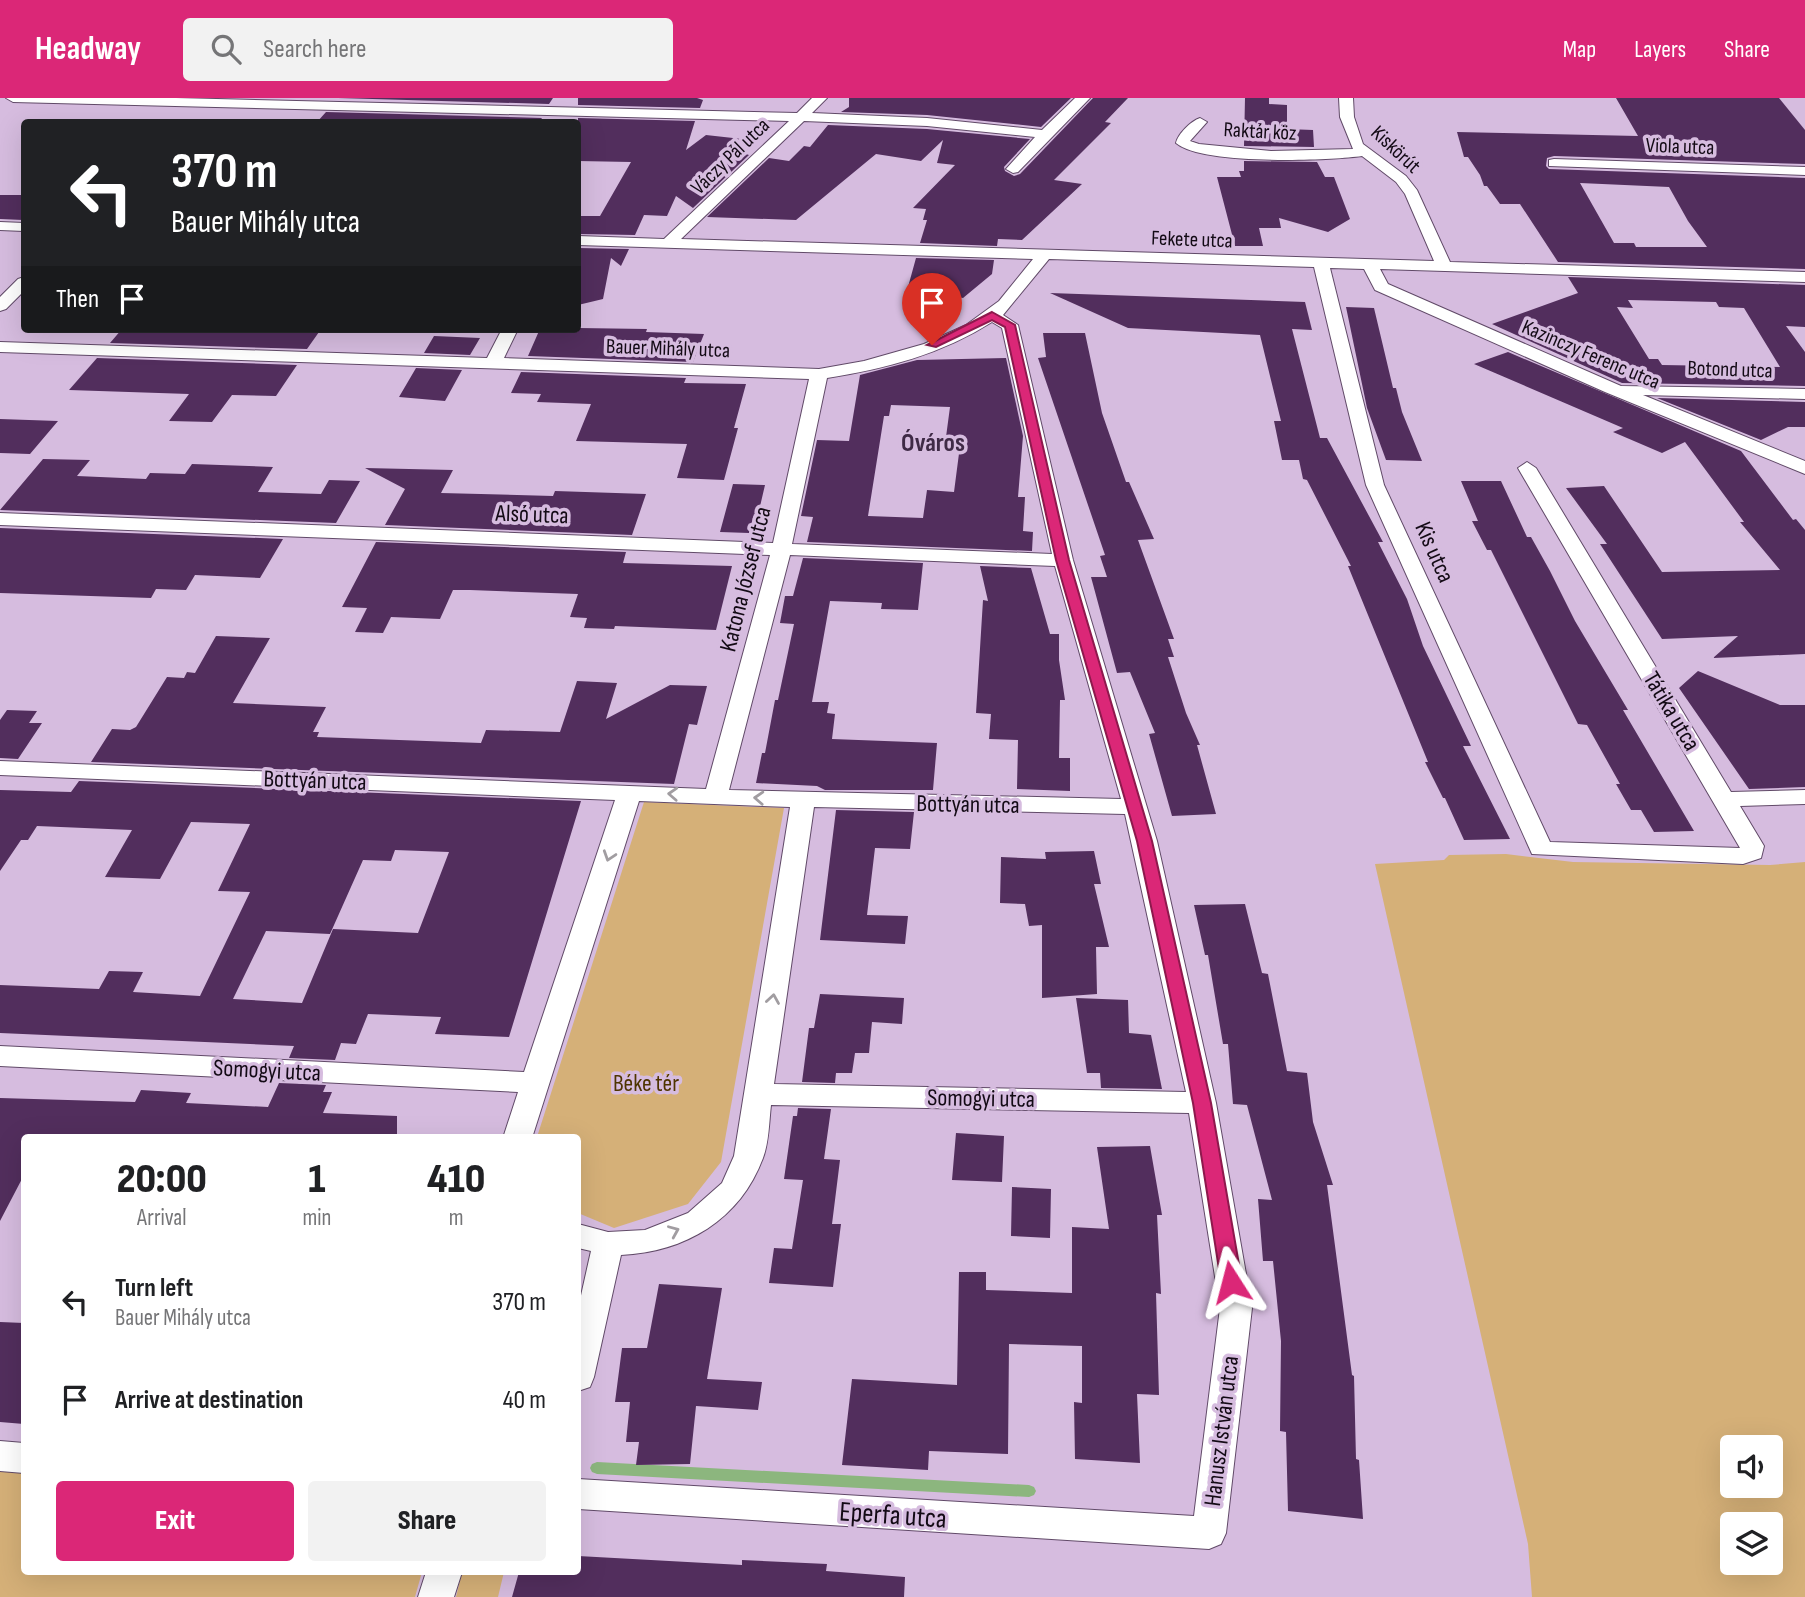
<!DOCTYPE html>
<html lang="en">
<head>
<meta charset="utf-8">
<style>
	:root { --surface:#fff; --page:#f2f2f2; --text:#202124; --muted:#757577; --accent:#db2777 }
	body { margin:0; font-family:"Sofia Sans Condensed",sans-serif; background:var(--page); color:var(--text); height:100vh; display:flex; flex-direction:column; font-size:26px; white-space:nowrap }
	* { box-sizing:border-box; margin:0 }
	p { font-size:23px; color:var(--muted) }
	.icon { flex:none; width:38px; height:38px; fill:none; stroke:currentColor; stroke-width:2; stroke-linecap:round; stroke-linejoin:round }
	.map { position:relative; flex:1; overflow:hidden }
	.panel { position:absolute; left:21px; top:1036px; width:560px; height:441px; display:flex; flex-direction:column; background:var(--surface); border-radius:7px; box-shadow:0 7px 28px #0002 }
	.panel>* { flex:none }
	.top-card { position:absolute; left:21px; top:21px; width:560px; height:214px; border-radius:7px; box-shadow:0 7px 28px #0002; background:#202124; color:#fff; overflow:hidden }
	.tools { position:absolute; left:1720px; top:1337px; display:grid; gap:14px }
	.tools a { display:grid; place-items:center; width:63px; height:63px; border-radius:7px; background:var(--surface); box-shadow:0 7px 28px #0002; font-size:35px }
	.pin { position:absolute; display:grid; place-items:center; width:60px; height:60px; color:#fff; margin:-72px -30px; border-radius:50% 50% 50% 0; rotate:-45deg; box-shadow:0 0 7px #0007 }
	.pin .icon { rotate:45deg }
	.me { position:absolute; width:77px; margin:-38px; rotate:351deg; stroke-linejoin:round; filter:drop-shadow(0 0 5px #0008) }
	.turn { display:flex; align-items:center; gap:24px; height:147px; padding:0 35px; font-size:32px }
	.turn .icon { width:91px; height:91px; stroke-width:2.5 }
	.turn b { display:block; font-size:49px; line-height:60px }
	.then { display:flex; align-items:center; height:66px; padding:0 35px; background:#0003; gap:14px; font-size:26px }
	.eta { display:flex; justify-content:space-evenly; align-items:center; height:119px; text-align:center }
	.eta b { font-size:42px; font-weight:800; line-height:49px }
	.cta { display:flex; gap:14px; margin-top:auto; padding:14px 35px }
	.cta a { flex:1; height:80px; border-radius:7px; background:var(--accent); color:#fff; font-size:28px; font-weight:800; line-height:80px; text-align:center }
	.cta a+a { background:var(--page); color:var(--text) }
	ul { padding:0; list-style:none }
	li { display:flex; align-items:center; gap:21px; height:98px; padding:0 35px }
	li div { flex:1 }
	li b { display:block; font-size:26px }
	li em { font-style:normal }
	header { display:flex; align-items:center; gap:42px; box-sizing:border-box; height:98px; padding:0 35px; background:var(--accent); color:#fff }
	header strong { font-size:33px }
	nav { display:flex; gap:38px; margin-inline-start:auto; font-size:24px }
	.search { width:490px; height:63px; background:var(--page); display:flex; align-items:center; gap:18px; box-sizing:border-box; padding:0 24px; border-radius:7px; color:var(--muted); font-size:26px }
	.map>svg:first-child { display:block }
	.green { fill:#d5b078; fill-rule:evenodd }
	.lines { fill:none; stroke-linecap:round; stroke-linejoin:round }
	.stream { fill:#8cb67e; fill-rule:evenodd }
	.building { fill:#522e5d; fill-rule:evenodd }
	.street-casing { stroke:#614a68; stroke-width:2 }
	.street { fill:#fff; fill-rule:evenodd }
	.oneway { stroke:#a19da1 }
	.route { fill:#db2777; stroke:#8e194d; stroke-width:2 }
	.labels { text-anchor:middle; stroke-width:7; stroke-linejoin:round; paint-order:stroke }
	.far-street-label { font-size:21px; fill:#130a15; stroke:#d6bcdf }
	.street-label { font-size:24px; fill:#130a15; stroke:#d6bcdf }
	.park-label { font-size:24px; fill:#4e3400; stroke:#d6bcdf }
	.far-district-label { font-size:26px; font-weight:bold; fill:#3f2a46; stroke:#d6bcdf }
	.near-street-label { font-size:28px; fill:#130a15; stroke:#d6bcdf }
</style>
</head>
<body>
<header>
<strong>Headway</strong>
<div class="search"><svg class="icon" aria-label="search" viewBox="0 0 24 24"><circle cx="10" cy="10" r="6"/><path d="M15 15l6 6"/></svg>Search here</div>
<nav><a>Map</a><a>Layers</a><a>Share</a></nav>
</header>
<div class="map">
<svg width="1805" height="1499" viewBox="0 0 1805 1499">
	<rect width="100%" height="100%" fill="#d6bcdf"/>
	<path class="green" d="M644,704L784,710L721,1064L688,1106L614,1130L578,1115V1040L537,1039Z
		M1506,756L1573,764L1770,767L1805,764V1499H1532L1528,1446L1375,766L1444,762L1449,757ZM1732,1349H1771V1388H1732ZM1732,1426H1771V1465H1732Z
		M0,1371L24,1372V1474H422L415,1499H0Z
		M462,1474H504L498,1499H456Z"/>
	<g class="lines">
		<path class="stream" d="M597,1364L1029,1387L1034,1389L1036,1393L1034,1397L1029,1399L597,1376L592,1374L590,1370L592,1366Z"/>
	</g>
	<path class="building" d="M338,0H553L549,6Z
		M578,0H697L703,2L700,10L578,7Z
		M849,0H1071L1041,29L927,17L841,14L849,9Z
		M1093,0H1128L1105,24L1111,25L1054,82L1082,86L1022,142L998,141L997,148L920,145L927,122H923L926,111L913,110L955,67L937,65L943,42L921,63L876,56L796,122L707,119L769,60L789,63L804,48L810,49L828,27L927,31L1030,41L1004,69L1005,73L1014,78L1020,76Z
		M1245,0H1269V6L1287,7V31L1313,32L1314,49L1244,48Z
		M1616,0H1779L1805,32V66L1554,58L1547,60L1546,68L1549,71L1805,80V171L1558,164L1520,106H1500L1487,88H1484L1480,77L1468,59H1464L1457,34L1638,38ZM1580,85L1669,89L1688,123L1707,149H1636L1634,145H1614Z
		M326,14L542,20L539,24H317Z
		M578,20L695,23L686,52L706,37L751,42L746,56L749,57L693,110L676,98L667,118L644,117L635,137L578,136V118H600L631,64L578,63Z
		M1244,63L1317,64L1325,79H1334L1350,121L1328,134L1279,120L1281,130H1259L1263,148H1235L1217,79H1241L1239,73H1244Z
		M0,97H24L23,122L0,121Z
		M578,150L629,151L621,168L611,160L603,201L578,207Z
		M916,160L994,162L992,176L963,200L908,189Z
		M1568,179L1805,187V229L1786,228L1805,254V288L1622,285L1492,226L1578,195ZM1628,202L1716,204L1719,209L1744,210L1780,269L1662,267L1658,261H1649L1617,209L1633,210Z
		M1050,195L1305,204L1312,232L1292,231L1320,340H1327L1383,444H1378L1407,501L1423,548L1471,648H1463L1510,741L1464,742L1445,700H1443L1425,664H1428L1348,468H1351L1307,382L1303,381L1299,362H1282L1274,323H1281L1260,237L1128,230Z
		M1346,209L1374,210L1393,290H1396L1402,314L1422,363L1386,362L1367,310Z
		M578,230L647,231L646,234L704,236L693,264L528,258L539,233L578,234Z
		M122,231H240L319,234L307,251L110,245Z
		M1043,235H1085L1102,315L1126,384H1129L1154,441L1138,442L1174,541H1168L1174,559H1168L1186,615L1200,647H1197L1216,716L1172,718L1149,636L1155,635L1130,574L1117,575L1091,479H1107L1100,458L1105,457L1038,260L1046,259Z
		M434,238L480,240L470,257L424,255Z
		M1508,254L1741,353L1793,422L1796,421L1805,432V556L1713,560L1738,538L1662,541L1600,446H1607L1566,390L1604,388L1662,474L1780,472L1740,424H1744L1685,344L1662,355L1613,334L1623,330L1474,266Z
		M97,260L297,267L276,298L232,297L212,324L169,323L189,296L69,292Z
		M1006,260L1023,338L1018,399H1025L1023,433L1033,434L1032,453L807,444L813,419L801,418L817,342L849,343L860,277L917,262ZM891,307L950,309L946,339L961,340L954,394L927,392L923,420L868,418L884,318H889Z
		M416,270L462,272L445,303L399,299Z
		M521,274L686,280L684,285L746,286L734,330H738L724,382L677,380L687,346L576,343L591,306L537,304L541,296L511,295Z
		M1657,300L1805,304V329H1788L1761,342Z
		M0,321L58,323L30,356L0,355Z
		M43,361L90,362L77,378L146,381L150,375L185,376L192,366L273,369L258,394L321,396L329,382L360,383L336,425L0,412Z
		M365,370L453,372L441,395L553,398L555,393L646,396L632,437L385,427L405,391Z
		M1461,383H1501L1527,439H1531L1550,473L1575,523L1628,612H1623L1694,733L1654,734L1641,712H1631L1616,686H1620L1587,627L1578,626L1491,452H1487L1472,423H1478Z
		M733,386L765,387L758,417L754,416L749,435L720,434Z
		M0,430L283,441L260,480L195,477L186,492L156,491L151,500L0,495Z
		M376,444L626,454L623,465L732,468L716,532L615,528L614,531L584,530L587,520L570,519L578,496L470,492H453L440,521L391,519L383,535L355,534L367,510L342,509Z
		M803,460L923,465L918,512L881,511L882,505L830,503L812,604H829L827,615L835,616L832,641L937,645L933,692H825L817,688L756,685L762,655H765L775,602H778L794,526L780,525L785,498H793Z
		M980,468L1031,470L1050,536H1059V562L1065,602H1060L1059,660H1070V693L1017,691L1018,642L989,641L991,616L976,615L983,502L988,503Z
		M216,538L270,540L233,605L326,609L313,634H319L317,639L481,645L486,632L560,634L577,583L617,585L606,621L670,587L707,588L697,627L689,626L674,686L91,664L112,631L130,632L136,629L167,579L184,580L187,574L195,575Z
		M1698,573L1780,607H1805V689L1749,691L1679,590Z
		M7,612L37,613L29,625H42L18,661L0,660V622Z
		M79,683L581,703L509,939L435,936L441,919L368,916L356,946L341,945L335,962L289,960L294,948L0,935V887L99,891L109,873L143,874L133,894L200,898L250,794L218,793L250,726L191,724L160,781L105,779L132,732L37,728L28,742H21L0,773V692L71,694ZM395,752L449,754L418,835L333,831L302,905L233,901L266,833L330,836L363,762L391,763Z
		M836,712L914,714L910,751L875,750L867,817L908,818L905,846L820,842Z
		M1094,753L1101,786H1094L1109,849H1096L1097,896L1042,900V827L1029,828L1025,806L1000,805L1001,759L1046,761L1045,754Z
		M1245,806L1262,875L1268,876L1287,973L1307,975L1313,1024L1333,1087H1327L1352,1277L1354,1278L1356,1361L1359,1362L1363,1421L1288,1413L1286,1334L1280,1333L1281,1243L1273,1163H1263L1258,1101L1272,1102L1247,1007L1233,1006L1228,946H1223L1208,857H1205L1194,807Z
		M820,896L904,900L902,926L872,924L869,955H855L852,975H836L835,985L802,984L809,930H814Z
		M1076,900L1128,902L1129,935L1151,937L1162,991L1101,990L1100,975H1087Z
		M279,985L326,987L323,994H332L323,1015L397,1018V1040H24V1077L0,1123V1000L135,1004L141,992L191,995L186,1005L268,1009Z
		M798,1010L831,1011L824,1061L840,1062L832,1126H841L833,1189L769,1185L774,1150L792,1151L803,1082L784,1081L793,1018H797Z
		M956,1035L1004,1038L1002,1084L952,1082Z
		M1150,1048L1162,1117H1157L1161,1196L1156,1195L1159,1297L1137,1296L1140,1365L1075,1361L1074,1304L1082,1305V1248L1009,1246L1008,1356L929,1353L928,1372L842,1367L852,1281L957,1287L959,1174H986V1192L1072,1195V1129L1109,1131L1097,1049Z
		M1012,1089L1051,1091L1050,1140L1011,1138Z
		M659,1186L722,1190L707,1281L762,1284L758,1312L696,1308L690,1366L636,1367L639,1344H626L630,1304H615L622,1250H647Z
		M0,1224L24,1225V1326L0,1324Z
		M578,1458L742,1467V1462L827,1466L826,1473L905,1479L904,1499H512L519,1474H578Z"/>
	<g class="lines">
		<g class="street-casing">
			<path id="street" d="M6,0H176L797,15L812,0H827L812,15L927,20L1042,32L1075,0H1090L1018,74L1013,75L1006,71L1035,39L927,28L804,23L681,141L1434,163L1405,96L1396,84L1362,58C1327,63 1201,67 1176,45C1178,36 1191,23 1200,20L1207,24L1190,43L1199,46L1271,53L1353,51L1340,19L1339,0H1353L1354,19L1363,46L1406,78L1417,92L1450,164L1805,174V184L1380,171L1388,186L1621,288L1805,291V301L1643,297L1805,363V376L1605,294L1375,192L1364,171L1330,170L1384,387L1550,744L1740,750L1518,370L1527,364L1536,370L1731,694L1805,692V706L1740,708L1764,748L1761,760L1743,766L1532,756L1366,387L1314,169L1049,161L1003,217L1018,227L1073,462L1157,743L1216,1005L1252,1210L1226,1435L1221,1446L1209,1451L578,1411V1381L1194,1418L1220,1210L1189,1015L771,1007C769,1024 769,1044 763,1060C740,1122 685,1154 621,1157L594,1279L590,1289L578,1293V1211L591,1153L578,1150V1126L608,1134L645,1132L688,1115L722,1085L734,1058L790,709L639,703L532,1040H503L518,994L0,968V948L524,974L615,702L0,677V663L706,691L770,457L0,427V415L773,445L809,281L0,254V244L487,260L502,231H518L504,260L819,271L864,263L924,246L966,227L999,203L1033,161L578,147V138L664,141L789,23L13,4ZM992,224L1002,230L1052,456L792,446L827,280C885,271 942,256 992,224ZM790,457L1055,468L1121,701L729,692ZM814,709L1125,716L1186,994L774,986Z
				M1554,61L1805,69V77L1549,68V62Z
				M0,124L24,125V133L0,132Z
				M24,179V193L6,211L0,213V199L18,181Z
				M0,1343L24,1345V1375L0,1373Z
				M426,1474H462L454,1499H418Z"/>
		</g>
		<use href="#street" class="street"/>
	</g>
	<defs><path id="oneway-chevron" d="M-2-3.5L2.5 0L-2 3.5" fill="none" stroke-width="1.6" stroke-linecap="round" stroke-linejoin="round" transform="scale(1.75)"/></defs>
	<g class="oneway">
		<use href="#oneway-chevron" transform="translate(673 696) rotate(-177)"/>
		<use href="#oneway-chevron" transform="translate(759 700) rotate(-177)"/>
		<use href="#oneway-chevron" transform="translate(609 758) rotate(108)"/>
		<use href="#oneway-chevron" transform="translate(773 901) rotate(-81)"/>
		<use href="#oneway-chevron" transform="translate(674 1133) rotate(-23)"/>
	</g>
	<path class="route" d="M992,214L1015,227L1069,462L1152,743L1211,1005L1242,1184L1239,1190L1231,1193L1224,1190L1221,1184L1193,1005L1137,743L1056,462L1005,229L992,222L936,249L927,247Z"/>
	<g class="labels">
		<g class="far-street-label">
			<text transform="translate(1260 33) rotate(3)" y="7">Raktár köz</text>
			<text transform="translate(1680 48) rotate(2)" y="7">Viola utca</text>
			<text transform="translate(1396 51) rotate(43)" y="7">Kiskörút</text>
			<text transform="translate(730 58) rotate(-44)" y="7">Váczy Pál utca</text>
			<text transform="translate(1192 141) rotate(2)" y="7">Fekete utca</text>
			<text transform="translate(668 250) rotate(2)" y="7">Bauer Mihály utca</text>
			<text transform="translate(1591 256) rotate(23)" y="7">Kazinczy Ferenc utca</text>
			<text transform="translate(1730 271) rotate(2)" y="7">Botond utca</text>
		</g>
		<g class="street-label">
			<text transform="translate(532 416) rotate(2)" y="8">Alsó utca</text>
			<text transform="translate(1435 454) rotate(66)" y="8">Kis utca</text>
			<text transform="translate(745 481) rotate(-76)" y="8">Katona József utca</text>
			<text transform="translate(1672 613) rotate(59)" y="8">Tátika utca</text>
			<text transform="translate(315 682) rotate(2)" y="8">Bottyán utca</text>
			<text transform="translate(968 706) rotate(1)" y="8">Bottyán utca</text>
			<text transform="translate(267 972) rotate(3)" y="8">Somogyi utca</text>
			<text transform="translate(981 1000) rotate(1)" y="8">Somogyi utca</text>
			<text transform="translate(1221 1333) rotate(-83)" y="8">Hanusz István utca</text>
		</g>
		<g class="park-label">
			<text x="646" y="993">Béke tér</text>
		</g>
		<g class="far-district-label">
			<text x="933" y="353">Óváros</text>
		</g>
		<g class="near-street-label">
			<text transform="translate(893 1416) rotate(4)" y="10">Eperfa utca</text>
		</g>
	</g>
</svg>
<div class="tools">
<a><svg class="icon" aria-label="sound" viewBox="0 0 24 24"><path d="M4 9h4l5-4v14l-5-4H4zM17 9q2 3 0 6"/></svg></a>
<a><svg class="icon" aria-label="layers" viewBox="0 0 24 24"><path d="M12 4l9 5-9 5-9-5zM3 14l9 5 9-5"/></svg></a>
</div>
<div class="pin" style="left:932px;top:247px;background:#d93025"><svg class="icon" aria-label="arrive" viewBox="0 0 24 24"><path d="M6 21V4h12l-3 4 3 4H6"/></svg></div>
<svg class="me" style="left:1231px;top:1184px" viewBox="-20 -20 40 40"><path d="M0-17L14 15 0 8-14 15z" fill="#db2777" stroke="#fff" stroke-width="4"/></svg>
<div class="top-card">
<div class="turn"><svg class="icon" aria-label="left" viewBox="0 0 24 24"><path d="M17 20v-9H6M10 6l-5 5 5 5"/></svg><div><b>370 m</b>Bauer Mihály utca</div></div>
<div class="then">Then<svg class="icon" aria-label="arrive" viewBox="0 0 24 24"><path d="M6 21V4h12l-3 4 3 4H6"/></svg></div>
</div>
<section class="panel">
<div class="eta">
<div><b>20:00</b><p>Arrival</p></div>
<div><b>1</b><p>min</p></div>
<div><b>410</b><p>m</p></div>
</div>
<ul>
<li><svg class="icon" aria-label="left" viewBox="0 0 24 24"><path d="M17 20v-9H6M10 6l-5 5 5 5"/></svg><div><b>Turn left</b><p>Bauer Mihály utca</p></div><em>370 m</em></li>
<li><svg class="icon" aria-label="arrive" viewBox="0 0 24 24"><path d="M6 21V4h12l-3 4 3 4H6"/></svg><div><b>Arrive at destination</b></div><em>40 m</em></li>
</ul>
<div class="cta"><a>Exit</a><a>Share</a></div>
</section>
</div>
</body>
</html>
